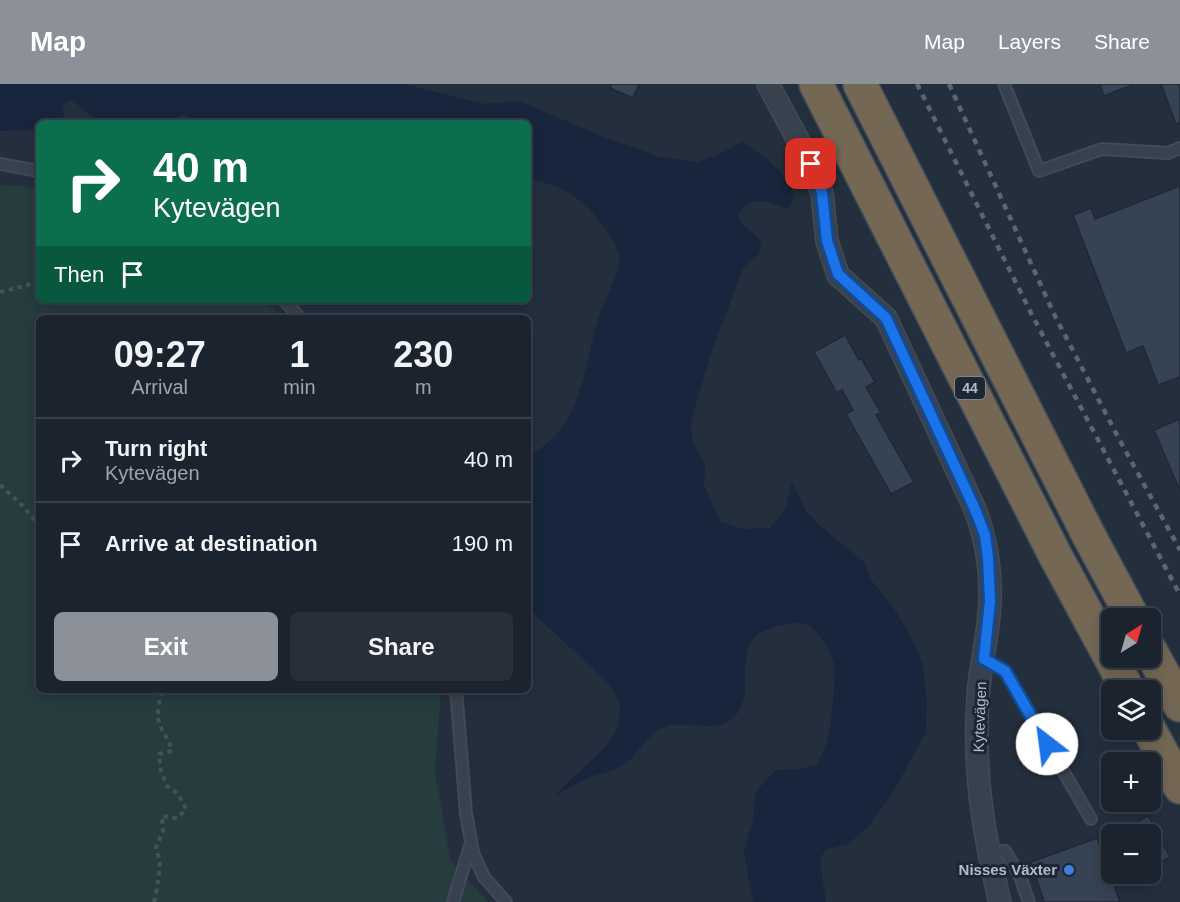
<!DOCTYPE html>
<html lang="en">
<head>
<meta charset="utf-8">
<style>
	:root { --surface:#1b232e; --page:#282f3a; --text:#f1f3f6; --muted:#a0a4aa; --line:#39404a; --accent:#8c9099 }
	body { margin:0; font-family:Helvetica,sans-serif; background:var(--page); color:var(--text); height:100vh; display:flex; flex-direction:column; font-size:22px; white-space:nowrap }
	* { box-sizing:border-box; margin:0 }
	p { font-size:20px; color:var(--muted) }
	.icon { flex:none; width:33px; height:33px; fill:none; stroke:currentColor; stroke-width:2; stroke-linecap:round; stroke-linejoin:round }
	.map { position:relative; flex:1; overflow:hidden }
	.panel { position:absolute; left:36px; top:231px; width:495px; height:378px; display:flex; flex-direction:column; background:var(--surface); border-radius:9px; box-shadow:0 3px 15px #0003,0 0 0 2px var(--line) }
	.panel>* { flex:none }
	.banner { position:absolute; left:36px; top:36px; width:495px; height:183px; border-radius:9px; box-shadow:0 3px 15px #0003,0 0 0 2px var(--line); background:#0b6e4f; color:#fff; overflow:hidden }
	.needle { width:39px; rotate:37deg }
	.fabs { position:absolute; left:1101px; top:524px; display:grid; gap:12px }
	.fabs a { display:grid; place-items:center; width:60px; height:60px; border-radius:9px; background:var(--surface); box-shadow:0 3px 15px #0003,0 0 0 2px var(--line); font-size:30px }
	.pin { position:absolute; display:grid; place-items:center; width:51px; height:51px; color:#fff; margin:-26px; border-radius:12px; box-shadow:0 3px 9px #0006 }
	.me { position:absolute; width:66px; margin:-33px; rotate:330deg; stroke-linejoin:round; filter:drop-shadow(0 0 4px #0008) }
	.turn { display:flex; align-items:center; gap:21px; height:126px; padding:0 18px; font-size:27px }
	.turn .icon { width:78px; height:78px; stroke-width:2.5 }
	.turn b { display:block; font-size:42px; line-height:51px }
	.then { display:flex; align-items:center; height:57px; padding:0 18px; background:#0003; gap:12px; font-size:22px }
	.eta { display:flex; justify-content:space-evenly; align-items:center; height:102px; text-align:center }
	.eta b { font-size:36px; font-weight:800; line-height:42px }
	.action { display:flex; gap:12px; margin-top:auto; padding:12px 18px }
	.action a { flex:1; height:69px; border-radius:9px; background:var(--accent); color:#fff; font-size:24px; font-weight:800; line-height:69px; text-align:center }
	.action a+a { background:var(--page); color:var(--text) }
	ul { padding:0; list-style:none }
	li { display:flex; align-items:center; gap:18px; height:84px; padding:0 18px; border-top:2px solid var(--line) }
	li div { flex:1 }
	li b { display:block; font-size:22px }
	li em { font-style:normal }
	header { display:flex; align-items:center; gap:36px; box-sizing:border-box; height:84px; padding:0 30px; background:var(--accent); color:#fff }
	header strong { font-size:28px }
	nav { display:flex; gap:33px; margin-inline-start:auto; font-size:21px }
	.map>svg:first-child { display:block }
	.green { fill:#263c3f }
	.water { fill:#17263c }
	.building { fill:#364354; stroke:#1f2835; stroke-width:1.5 }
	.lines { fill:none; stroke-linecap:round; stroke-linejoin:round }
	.service-casing { stroke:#414a57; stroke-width:14 }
	.minor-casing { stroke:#414a57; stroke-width:24 }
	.motorway-casing { stroke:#434c59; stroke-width:36 }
	.path { stroke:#3f5557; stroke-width:4; stroke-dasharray:4.5 4.5; stroke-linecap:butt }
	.service { stroke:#38414e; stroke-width:10 }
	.minor { stroke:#38414e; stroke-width:21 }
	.motorway { stroke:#746855; stroke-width:33 }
	.rail { stroke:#5a6575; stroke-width:4.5; stroke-dasharray:6 6; stroke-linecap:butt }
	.route-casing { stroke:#114b97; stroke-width:15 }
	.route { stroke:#1a73e8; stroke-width:10 }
	.shop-dot { fill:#3f7fe0; stroke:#1d2633; stroke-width:2 }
	.labels { text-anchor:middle; stroke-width:6; stroke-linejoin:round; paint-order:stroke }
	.shield { fill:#1d2633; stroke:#878f9c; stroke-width:1.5 }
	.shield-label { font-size:14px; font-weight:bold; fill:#b4bcc9 }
	.street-label { font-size:15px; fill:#b4bcc9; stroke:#1d2633 }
	.poi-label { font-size:15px; font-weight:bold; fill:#b4bcc9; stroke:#1d2633; text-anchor:end }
</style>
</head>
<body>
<header>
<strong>Map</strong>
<nav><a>Map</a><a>Layers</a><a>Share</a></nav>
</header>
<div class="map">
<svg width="1180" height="818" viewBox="0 0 1180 818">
	<rect width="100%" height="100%" fill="#242f3e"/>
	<path class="green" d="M0,101L22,102L39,106V216H264L282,234H39V606H441L435,687L450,776L488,818H0Z"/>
	<path class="water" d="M0,0H403L485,20L519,17L604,53L660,73L697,78L720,70L742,57C757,67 786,87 792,105C794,109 792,116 792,120L788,125C768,118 753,110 738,129L740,138L761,157L759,170L743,184L734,209L711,269L691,337L692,358L705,379L704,401L721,438L742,445L770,444L785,425L792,398L806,427L820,442L864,478L871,496L893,523L910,551L922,579L927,616L926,648L892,710L868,743L848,760L825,766L820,776L826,818H753L744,768L753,735L756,707L776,686L799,685L816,681C834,656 832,618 835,588C836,575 819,545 805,540C794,536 761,545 754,554C735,578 757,613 732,635C713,650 686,635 665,643C644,652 639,671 622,682C611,689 595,690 583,696C574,701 565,707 555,711L608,660L619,641L620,619L608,599L528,524V372C589,341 581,276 603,222C608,208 622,185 619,170C613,150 588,121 571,110C559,102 541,98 528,94V39H203L183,31L159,39H101L72,17L63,20L64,31L58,39H39V46L0,47Z"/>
	<path class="building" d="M611,0H639L633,14L610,4Z
		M1100,0H1135L1104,12Z
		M1161,0H1180V39L1176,40Z
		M1180,102V293L1158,301L1143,262L1126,269L1073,131L1091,124L1095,135Z
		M845,251L859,276L861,274L875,298L866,303L881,329L876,331L914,398L891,410L846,330L853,326L842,306L837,309L814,268Z
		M1180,335V407L1154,346Z
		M1148,732L1170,773L1161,778L1150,758V750H1146L1145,747L1139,750H1115Z
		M1097,754L1120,818H1044L1031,778Z"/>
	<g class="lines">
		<g class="service-casing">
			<path id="service" d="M1004,0L1039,87L1102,65L1168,69L1180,64
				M0,80L39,87
				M284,216L300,234
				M984,575L1005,587L1091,735
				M456,606L466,729L473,769L484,793L506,818
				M988,769L1005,767L1019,790L1029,818
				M453,818L470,762"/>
		</g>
		<g class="minor-casing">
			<path id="minor" d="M768,0L811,80L822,109L827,157L838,191L886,234L974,423C986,453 991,484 990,517C989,550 980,581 978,613C973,685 983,749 1000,818"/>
		</g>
		<g class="motorway-casing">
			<path id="motorway" d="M816,0L1055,471L1128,606
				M860,0L1088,450L1133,534
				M1150,566L1180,621
				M1149,645L1180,703"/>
		</g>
		<path class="path" d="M0,208L28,201L39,194
			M0,401L22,421L33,434L39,447
			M154,818L157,805L160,779L156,763L163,748L162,732L177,734L186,725L178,710L167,702L161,687L159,670L172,667C169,654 158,644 158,631C158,623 160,614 161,606"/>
		<use href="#service" class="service"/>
		<use href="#minor" class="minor"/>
		<use href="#motorway" class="motorway"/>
		<path class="rail" d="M917,0L1031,229L1180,511
			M949,0L1055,232L1118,353L1180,466"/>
	</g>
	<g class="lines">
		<g class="route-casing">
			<path id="route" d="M811,80L822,109L827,157L838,190L886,234L974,423L985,451L988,474L990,517L984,575L1005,587L1047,660"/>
		</g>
		<use href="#route" class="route"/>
	</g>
	<circle class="shop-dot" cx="1069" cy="786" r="6"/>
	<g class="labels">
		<rect class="shield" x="955" y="293" width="30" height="22" rx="4.5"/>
		<g class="shield-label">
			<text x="970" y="309">44</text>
		</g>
		<g class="street-label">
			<text transform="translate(980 633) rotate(-88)" y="5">Kytevägen</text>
		</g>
		<g class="poi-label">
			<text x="1057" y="791">Nisses Växter</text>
		</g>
	</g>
</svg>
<div class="fabs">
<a><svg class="needle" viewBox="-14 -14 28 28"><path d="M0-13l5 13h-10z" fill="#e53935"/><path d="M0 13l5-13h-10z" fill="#a0a4aa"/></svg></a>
<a><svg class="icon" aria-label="layers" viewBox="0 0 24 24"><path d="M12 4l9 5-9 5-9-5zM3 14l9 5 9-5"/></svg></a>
<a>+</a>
<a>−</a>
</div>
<div class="pin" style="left:811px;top:80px;background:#d93025"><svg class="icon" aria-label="arrive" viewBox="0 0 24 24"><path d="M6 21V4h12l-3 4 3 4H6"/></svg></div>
<svg class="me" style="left:1047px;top:660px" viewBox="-20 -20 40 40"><circle r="19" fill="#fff"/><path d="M0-13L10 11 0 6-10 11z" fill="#1a73e8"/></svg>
<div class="banner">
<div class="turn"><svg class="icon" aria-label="right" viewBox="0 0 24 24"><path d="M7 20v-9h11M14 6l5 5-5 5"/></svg><div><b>40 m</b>Kytevägen</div></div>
<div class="then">Then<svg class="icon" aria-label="arrive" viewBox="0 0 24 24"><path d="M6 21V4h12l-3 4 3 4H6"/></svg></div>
</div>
<section class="panel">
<div class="eta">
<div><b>09:27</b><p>Arrival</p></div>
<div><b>1</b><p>min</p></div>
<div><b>230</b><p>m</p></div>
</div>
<ul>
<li><svg class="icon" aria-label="right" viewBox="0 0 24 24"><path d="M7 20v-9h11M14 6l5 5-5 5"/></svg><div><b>Turn right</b><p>Kytevägen</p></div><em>40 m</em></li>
<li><svg class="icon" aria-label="arrive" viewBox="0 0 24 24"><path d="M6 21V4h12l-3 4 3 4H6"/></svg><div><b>Arrive at destination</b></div><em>190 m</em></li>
</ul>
<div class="action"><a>Exit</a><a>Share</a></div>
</section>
</div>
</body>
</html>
